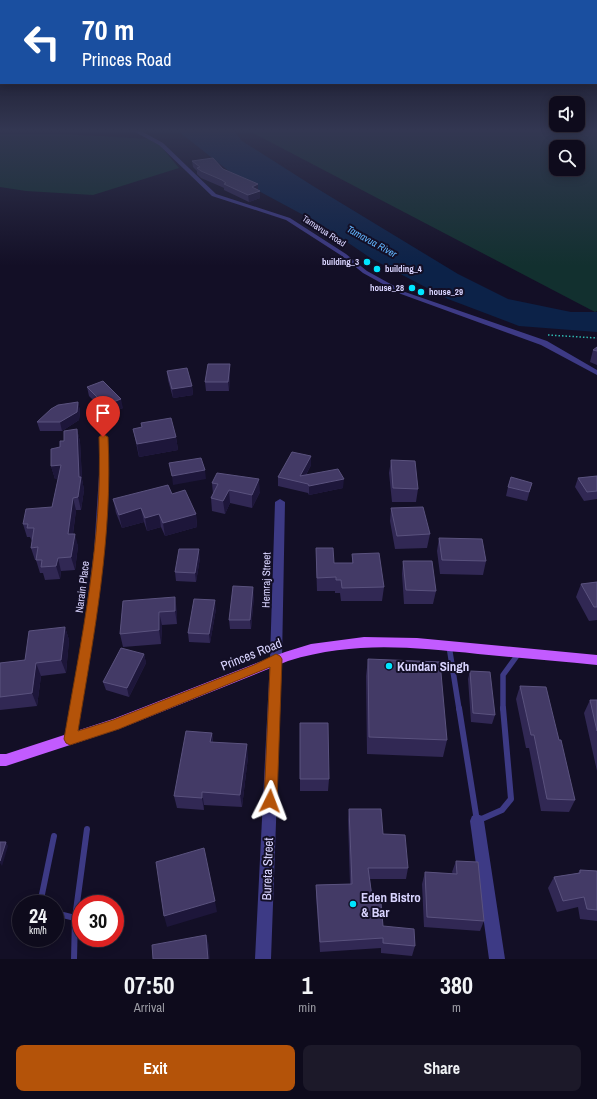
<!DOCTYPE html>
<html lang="en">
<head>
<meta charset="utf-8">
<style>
	:root { --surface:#0e0b1c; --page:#1c1929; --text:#f1f3f6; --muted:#9b9ba3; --line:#2e2b3b; --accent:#b45309 }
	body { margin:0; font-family:"Archivo Narrow",sans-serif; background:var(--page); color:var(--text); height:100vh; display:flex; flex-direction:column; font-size:15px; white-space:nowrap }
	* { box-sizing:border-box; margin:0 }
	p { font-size:13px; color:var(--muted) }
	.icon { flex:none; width:22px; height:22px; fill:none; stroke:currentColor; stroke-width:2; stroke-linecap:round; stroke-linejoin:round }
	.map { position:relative; height:959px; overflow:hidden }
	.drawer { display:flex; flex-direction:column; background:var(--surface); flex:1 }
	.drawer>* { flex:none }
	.guide { position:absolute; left:0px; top:0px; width:597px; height:84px; box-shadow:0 2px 10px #0003,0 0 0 1px var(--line); background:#1a4fa0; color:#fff; overflow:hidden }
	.buttons { position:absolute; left:549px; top:96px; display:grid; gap:8px }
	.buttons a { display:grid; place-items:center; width:36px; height:36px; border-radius:8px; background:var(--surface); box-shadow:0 2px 10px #0003,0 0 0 1px var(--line); font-size:20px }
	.speed { position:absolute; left:12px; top:895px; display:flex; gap:8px; font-size:20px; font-weight:700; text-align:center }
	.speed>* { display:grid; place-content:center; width:52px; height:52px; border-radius:50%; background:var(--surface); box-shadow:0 2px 10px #0003,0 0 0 1px var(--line); line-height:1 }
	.speed small { font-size:10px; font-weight:400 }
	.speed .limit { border:6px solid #d22; background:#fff; color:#111 }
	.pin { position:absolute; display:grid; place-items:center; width:34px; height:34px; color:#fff; margin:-41px -17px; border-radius:50% 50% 50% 0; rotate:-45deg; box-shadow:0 0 4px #0007 }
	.pin .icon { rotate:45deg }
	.me { position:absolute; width:44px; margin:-22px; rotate:3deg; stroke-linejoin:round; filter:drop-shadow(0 0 3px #0008) }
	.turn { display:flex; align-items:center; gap:14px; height:84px; padding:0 16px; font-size:18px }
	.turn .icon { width:52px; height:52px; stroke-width:2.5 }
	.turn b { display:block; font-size:28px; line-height:34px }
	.eta { display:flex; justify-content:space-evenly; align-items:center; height:68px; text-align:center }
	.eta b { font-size:24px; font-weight:800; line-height:28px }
	.action { display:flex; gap:8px; margin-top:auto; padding:8px 16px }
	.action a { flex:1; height:46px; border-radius:8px; background:var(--accent); color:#fff; font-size:16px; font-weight:800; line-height:46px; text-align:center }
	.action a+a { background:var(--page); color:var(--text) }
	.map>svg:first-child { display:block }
	.green { fill:#12302f; fill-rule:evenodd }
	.water { fill:#0c2248 }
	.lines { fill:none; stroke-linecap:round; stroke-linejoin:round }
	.path { stroke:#2fb8b0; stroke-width:1.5; stroke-dasharray:1.5 2; stroke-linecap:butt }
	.service-far1 { stroke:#3d3a85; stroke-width:5.5 }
	.service { stroke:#3d3a85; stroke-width:6 }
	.minor { fill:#3d3a85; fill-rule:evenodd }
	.primary { fill:#c25bff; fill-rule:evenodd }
	.wall { fill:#312854 }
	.shaded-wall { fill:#1d163a }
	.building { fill:#433a66; stroke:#5a527e }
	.route { fill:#b45309; stroke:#753606 }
	.poi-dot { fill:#00e5ff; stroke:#130f26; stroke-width:1.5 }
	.labels { text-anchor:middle; stroke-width:4; stroke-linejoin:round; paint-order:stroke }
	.far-street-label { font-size:9px; fill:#d9d4ff; stroke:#130f26 }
	.far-poi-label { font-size:9px; font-weight:bold; fill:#d9d4ff; stroke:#130f26; text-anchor:end }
	.far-water-label { font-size:10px; font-style:italic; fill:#62b6ff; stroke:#130f26 }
	.street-label { font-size:11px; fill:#d9d4ff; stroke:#130f26 }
	.near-street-label { font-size:13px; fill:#d9d4ff; stroke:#130f26 }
	.near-poi-label { font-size:13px; font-weight:bold; fill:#d9d4ff; stroke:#130f26; text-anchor:start }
</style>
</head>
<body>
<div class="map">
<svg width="597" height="959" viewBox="0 0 597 959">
	<rect width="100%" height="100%" fill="#130f26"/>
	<path class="green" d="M249,131H597V311L595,312ZM556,147H578V169H556Z
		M0,134H61L151,139L159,144L179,168L93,195L26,191L0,187Z"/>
	<path class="water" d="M178,131H234L242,141L313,186L458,274L508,299L571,312H597V332L519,326L448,299L372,259L322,225L244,183Z"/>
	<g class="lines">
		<path class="path" d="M548,335L597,338"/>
		<path class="service-far1" d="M449,646L459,709
			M503,709V675L519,653"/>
		<path class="service" d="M459,708L477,821L502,810L511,799L503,708
			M40,904L54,836
			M55,913L75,918L74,959
			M75,918L87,829"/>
		<path class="minor" d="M58,131H141L163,143L216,194L290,218L346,254L367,271L405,292L547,341L597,370V375L541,345L401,294L363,273L342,256L286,220L212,196L159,145L135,132Z
			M103,434L107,437C108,462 108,488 107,513C103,589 89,664 76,739L74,743L70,745L66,743L64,739L84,627L94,551L99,475V437Z
			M280,499L285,502L282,659L271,959H255L270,659L275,502Z
			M477,814L482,816L484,821L505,959H489L470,821L472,816Z"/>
		<path class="primary" d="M364,637L417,638L597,655V665C557,661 518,658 478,654C409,647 355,641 288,661L119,729L6,766H0V754H6L113,719L285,652L311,644Z"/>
	</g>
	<path class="wall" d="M192,161L223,169L260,191V198L249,202L224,190V188L222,187L201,178L197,174V171L193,167Z
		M597,347V365L590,362L593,350Z
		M167,371L192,386L193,395L173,398L168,380Z
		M230,372L229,391H206L205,382Z
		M87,387L123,408L107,414L89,396Z
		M78,402L80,411L79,420L62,431H40L37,422Z
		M77,429L80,442L82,479L84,490L81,510H76L73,534L78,546L75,570L61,571L60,579L45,580L43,573H40L36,560H35L31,548L32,541L30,537H27L23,524L52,507L58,478L55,479L51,466L60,447L64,441Z
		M133,429L176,437L178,450L139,457Z
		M391,460L418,489L416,502H392L389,473Z
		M311,465L306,475L343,488L309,495L308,493L278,486V477Z
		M597,476V499L584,501L575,487L578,478Z
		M212,483L260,492L252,508L230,503L225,514L212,511L211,498L213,494Z
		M532,483L527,501L506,496L508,487Z
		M172,494L196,514L197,527L165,536L161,527L147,531L144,522L122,528L116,513L113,499Z
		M391,508L430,534L427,548L395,549L390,521Z
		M439,538L486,561L483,575L440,574L437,551Z
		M316,548L334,563H352V554L384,587L382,601H341L340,593H335V591H317L316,562Z
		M200,558L196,582L176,581L175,572Z
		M403,561L436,591L433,604H404L402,574Z
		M597,582V620L589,621L576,597L581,584Z
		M254,596L251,629H230L229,620Z
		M123,601L177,610V624L162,625L161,644L123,647L120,634Z
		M216,609L210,643L189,642L188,633Z
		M65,627L69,640L66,673L41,676L37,706L0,710V663L25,660Z
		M144,654L146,663L129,697L106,690L103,682Z
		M368,659L447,740L443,757L367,754L366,676Z
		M470,671L495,715L492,724L471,722L468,679Z
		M520,686L559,740L575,800L569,812L541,811L529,748H526L516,699Z
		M590,700H597V771L584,713Z
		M300,723L329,779L328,791H300Z
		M212,733L213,742L248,757L242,807L204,805V810L177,808L174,796Z
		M349,809L383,834L408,868L406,879H370L373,904L383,926L415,946L412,956L381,953V948L320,952L316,896V885L350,884L348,820Z
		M456,861L484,921L480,931L424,927L422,884L425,872L453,874L452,872Z
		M580,870L597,871V921L580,919L578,907L557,912L548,888L554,877L578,873Z"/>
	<path class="shaded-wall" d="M258,184V191L252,187Z
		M260,191V198L249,202L248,195Z
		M230,364V372L229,391L228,382Z
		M192,386L193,395L173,398L172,389Z
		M121,399L123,408L107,414L105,405Z
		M78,402L80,411L79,420L62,431L60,422Z
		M77,429L80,442L82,479L84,490L81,510L78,497L79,477Z
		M176,437L178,450L139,457L137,444Z
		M311,456V465L302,482L300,476Z
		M61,465L64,478L55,479L51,466Z
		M205,470L206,479L173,485L172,476Z
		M259,479L260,492L252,508V495Z
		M344,479L343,488L309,495V486Z
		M229,490L230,503L225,514L223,501Z
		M73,498L76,510L71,547L68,534Z
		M141,508L144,522L122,528L119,515Z
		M159,514L161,527L147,531L145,518Z
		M196,514L197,527L165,536L163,523Z
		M75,534L78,546L75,570L71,557Z
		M199,549L200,558L196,582L195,573Z
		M58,558L61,571L60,579L56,566Z
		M253,587L254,596L251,629L250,620Z
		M175,597L177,610V624L175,611Z
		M215,600L216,609L210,643L209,634Z
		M159,612L162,625L161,644L159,630Z
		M65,627L69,640L66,673L61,660Z
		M144,654L146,663L129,697L127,688Z
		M36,663L41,676L37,706L32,693Z
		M212,733L213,746L210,742Z
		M247,744L248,757L242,807L240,795Z
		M202,792L204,805V810L202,798Z
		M6,842L8,846L2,866L0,863V861Z
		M215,901L217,912L167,927L164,916Z
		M206,935L209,945L210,959H208Z"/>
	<path class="building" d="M213,158L223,169L258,184L252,187L260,191L248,195L224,184L226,183L222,180L201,171L197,168L200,167L192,161Z
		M597,347V351L593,350Z
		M208,364H230L228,382H205Z
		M187,368L192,386L172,389L167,371Z
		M103,381L121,399L105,405L87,387Z
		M78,402L77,412L60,422H37L51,409L58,405Z
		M171,418L176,437L137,444L133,429L142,427L141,423Z
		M77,429L79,477H81L78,497L73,498L68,534H75L71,557L58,558L56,566L41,567L42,560H36L38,547L31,548L34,528H27L28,524H23L26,509L52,507L61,465L51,466V449L60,447V441H64V431Z
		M292,452L311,456L300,476L338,469L344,479L309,486L308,484L278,477Z
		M201,458L205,470L172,476L169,463Z
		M391,460L415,461L418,489L393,488Z
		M217,473L259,479L252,495L229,490L223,501L211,498L218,484L212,483Z
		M597,476V491L587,492L578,478Z
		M511,477L532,483L529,492L508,487Z
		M168,485L172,494L185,490L196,514L163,523L159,514L145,518L141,508L119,515L113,499Z
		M423,507L430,534L397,536L391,508Z
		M439,538L482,539L486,561L442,560Z
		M316,548H333L334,563H353L352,554L379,553L384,587L342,588L341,580H336V577L317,578Z
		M179,549H199L195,573L175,572Z
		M403,561H432L436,591L406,590Z
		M597,582V607H594L581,584Z
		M233,586L253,587L250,620H229Z
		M175,597V611L159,612V630L120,634L123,601Z
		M194,599L215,600L209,634L188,633Z
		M65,627L61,660L36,663L32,693L0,697V663L25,660L29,631Z
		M121,648L144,654L127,688L103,682Z
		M368,659L440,662L447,740L369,737Z
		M470,671L490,672L495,715L473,713Z
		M520,686L546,687L559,740H561L575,800L547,799L534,735H531Z
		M590,700H597V731Z
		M300,723H328L329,779H300Z
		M186,731L212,733L210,742L247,744L240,795L202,792V798L174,796Z
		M349,809H381L383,834L405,835L408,868H368L373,904L381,903L383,926L414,929L415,946L383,943V938L320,942L316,885L352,884Z
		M0,842H6L0,861Z
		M204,848L215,901L164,916L156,862Z
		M456,861L478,862L484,921L427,917L425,872L457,874Z
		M580,870L597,871V910L587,909L584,897L563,901L554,877L580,873Z
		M206,935L208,959H153L152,945Z"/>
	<linearGradient id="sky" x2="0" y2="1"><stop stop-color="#0a0815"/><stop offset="0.49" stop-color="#333752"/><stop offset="1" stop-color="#333752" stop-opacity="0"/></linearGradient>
	<rect width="597" height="266" fill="url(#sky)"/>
	<path class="route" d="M103,434L108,437C113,536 94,634 78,731L113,720L254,665L276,654L280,656L282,659L277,801L275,806L270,807L266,806L264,801L270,667L119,729L70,745L66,743L64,739C81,640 103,539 99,437Z"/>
	<g class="poi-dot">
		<circle cx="367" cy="262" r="4"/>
		<circle cx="377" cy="269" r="4"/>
		<circle cx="412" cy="288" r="4"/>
		<circle cx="421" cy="292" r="4"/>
		<circle cx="389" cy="666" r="4"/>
		<circle cx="353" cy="904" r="4"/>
	</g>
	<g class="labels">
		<g class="far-street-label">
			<text transform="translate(324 231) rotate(33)" y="3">Tamavua Road</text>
		</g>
		<g class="far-poi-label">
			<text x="359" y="265">building_3</text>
			<text x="385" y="272" text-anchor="start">building_4</text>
			<text x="404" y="291">house_28</text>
			<text x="429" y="295" text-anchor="start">house_29</text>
		</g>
		<g class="far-water-label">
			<text transform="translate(372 241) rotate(29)" y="4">Tamavua River</text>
		</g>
		<g class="street-label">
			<text transform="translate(266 580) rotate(-89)" y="4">Hemraj Street</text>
			<text transform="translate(82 587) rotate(-83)" y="4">Narain Place</text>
		</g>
		<g class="near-street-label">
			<text transform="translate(251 654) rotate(-22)" y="5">Princes Road</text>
			<text transform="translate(267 869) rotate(-88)" y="5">Bureta Street</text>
		</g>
		<g class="near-poi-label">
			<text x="397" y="671">Kundan Singh</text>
			<text x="361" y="902">Eden Bistro<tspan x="361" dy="15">&amp; Bar</tspan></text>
		</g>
	</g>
</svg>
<div class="buttons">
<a><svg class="icon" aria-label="sound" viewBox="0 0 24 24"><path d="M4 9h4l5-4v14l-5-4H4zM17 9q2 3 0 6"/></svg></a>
<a><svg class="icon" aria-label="search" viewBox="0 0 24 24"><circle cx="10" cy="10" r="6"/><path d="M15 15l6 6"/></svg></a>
</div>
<div class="speed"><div>24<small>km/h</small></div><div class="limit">30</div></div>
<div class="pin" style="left:103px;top:437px;background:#d93025"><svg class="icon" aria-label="arrive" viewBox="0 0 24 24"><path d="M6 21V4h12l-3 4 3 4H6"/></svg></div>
<svg class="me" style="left:270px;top:801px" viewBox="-20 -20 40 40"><path d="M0-17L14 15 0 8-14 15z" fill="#b45309" stroke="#fff" stroke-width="4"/></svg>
<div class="guide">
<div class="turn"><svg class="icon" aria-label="left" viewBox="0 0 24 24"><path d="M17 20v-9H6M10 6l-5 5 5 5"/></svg><div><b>70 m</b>Princes Road</div></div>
</div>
</div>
<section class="drawer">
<div class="eta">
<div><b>07:50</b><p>Arrival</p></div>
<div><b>1</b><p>min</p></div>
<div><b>380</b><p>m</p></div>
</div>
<div class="action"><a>Exit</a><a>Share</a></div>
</section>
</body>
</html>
